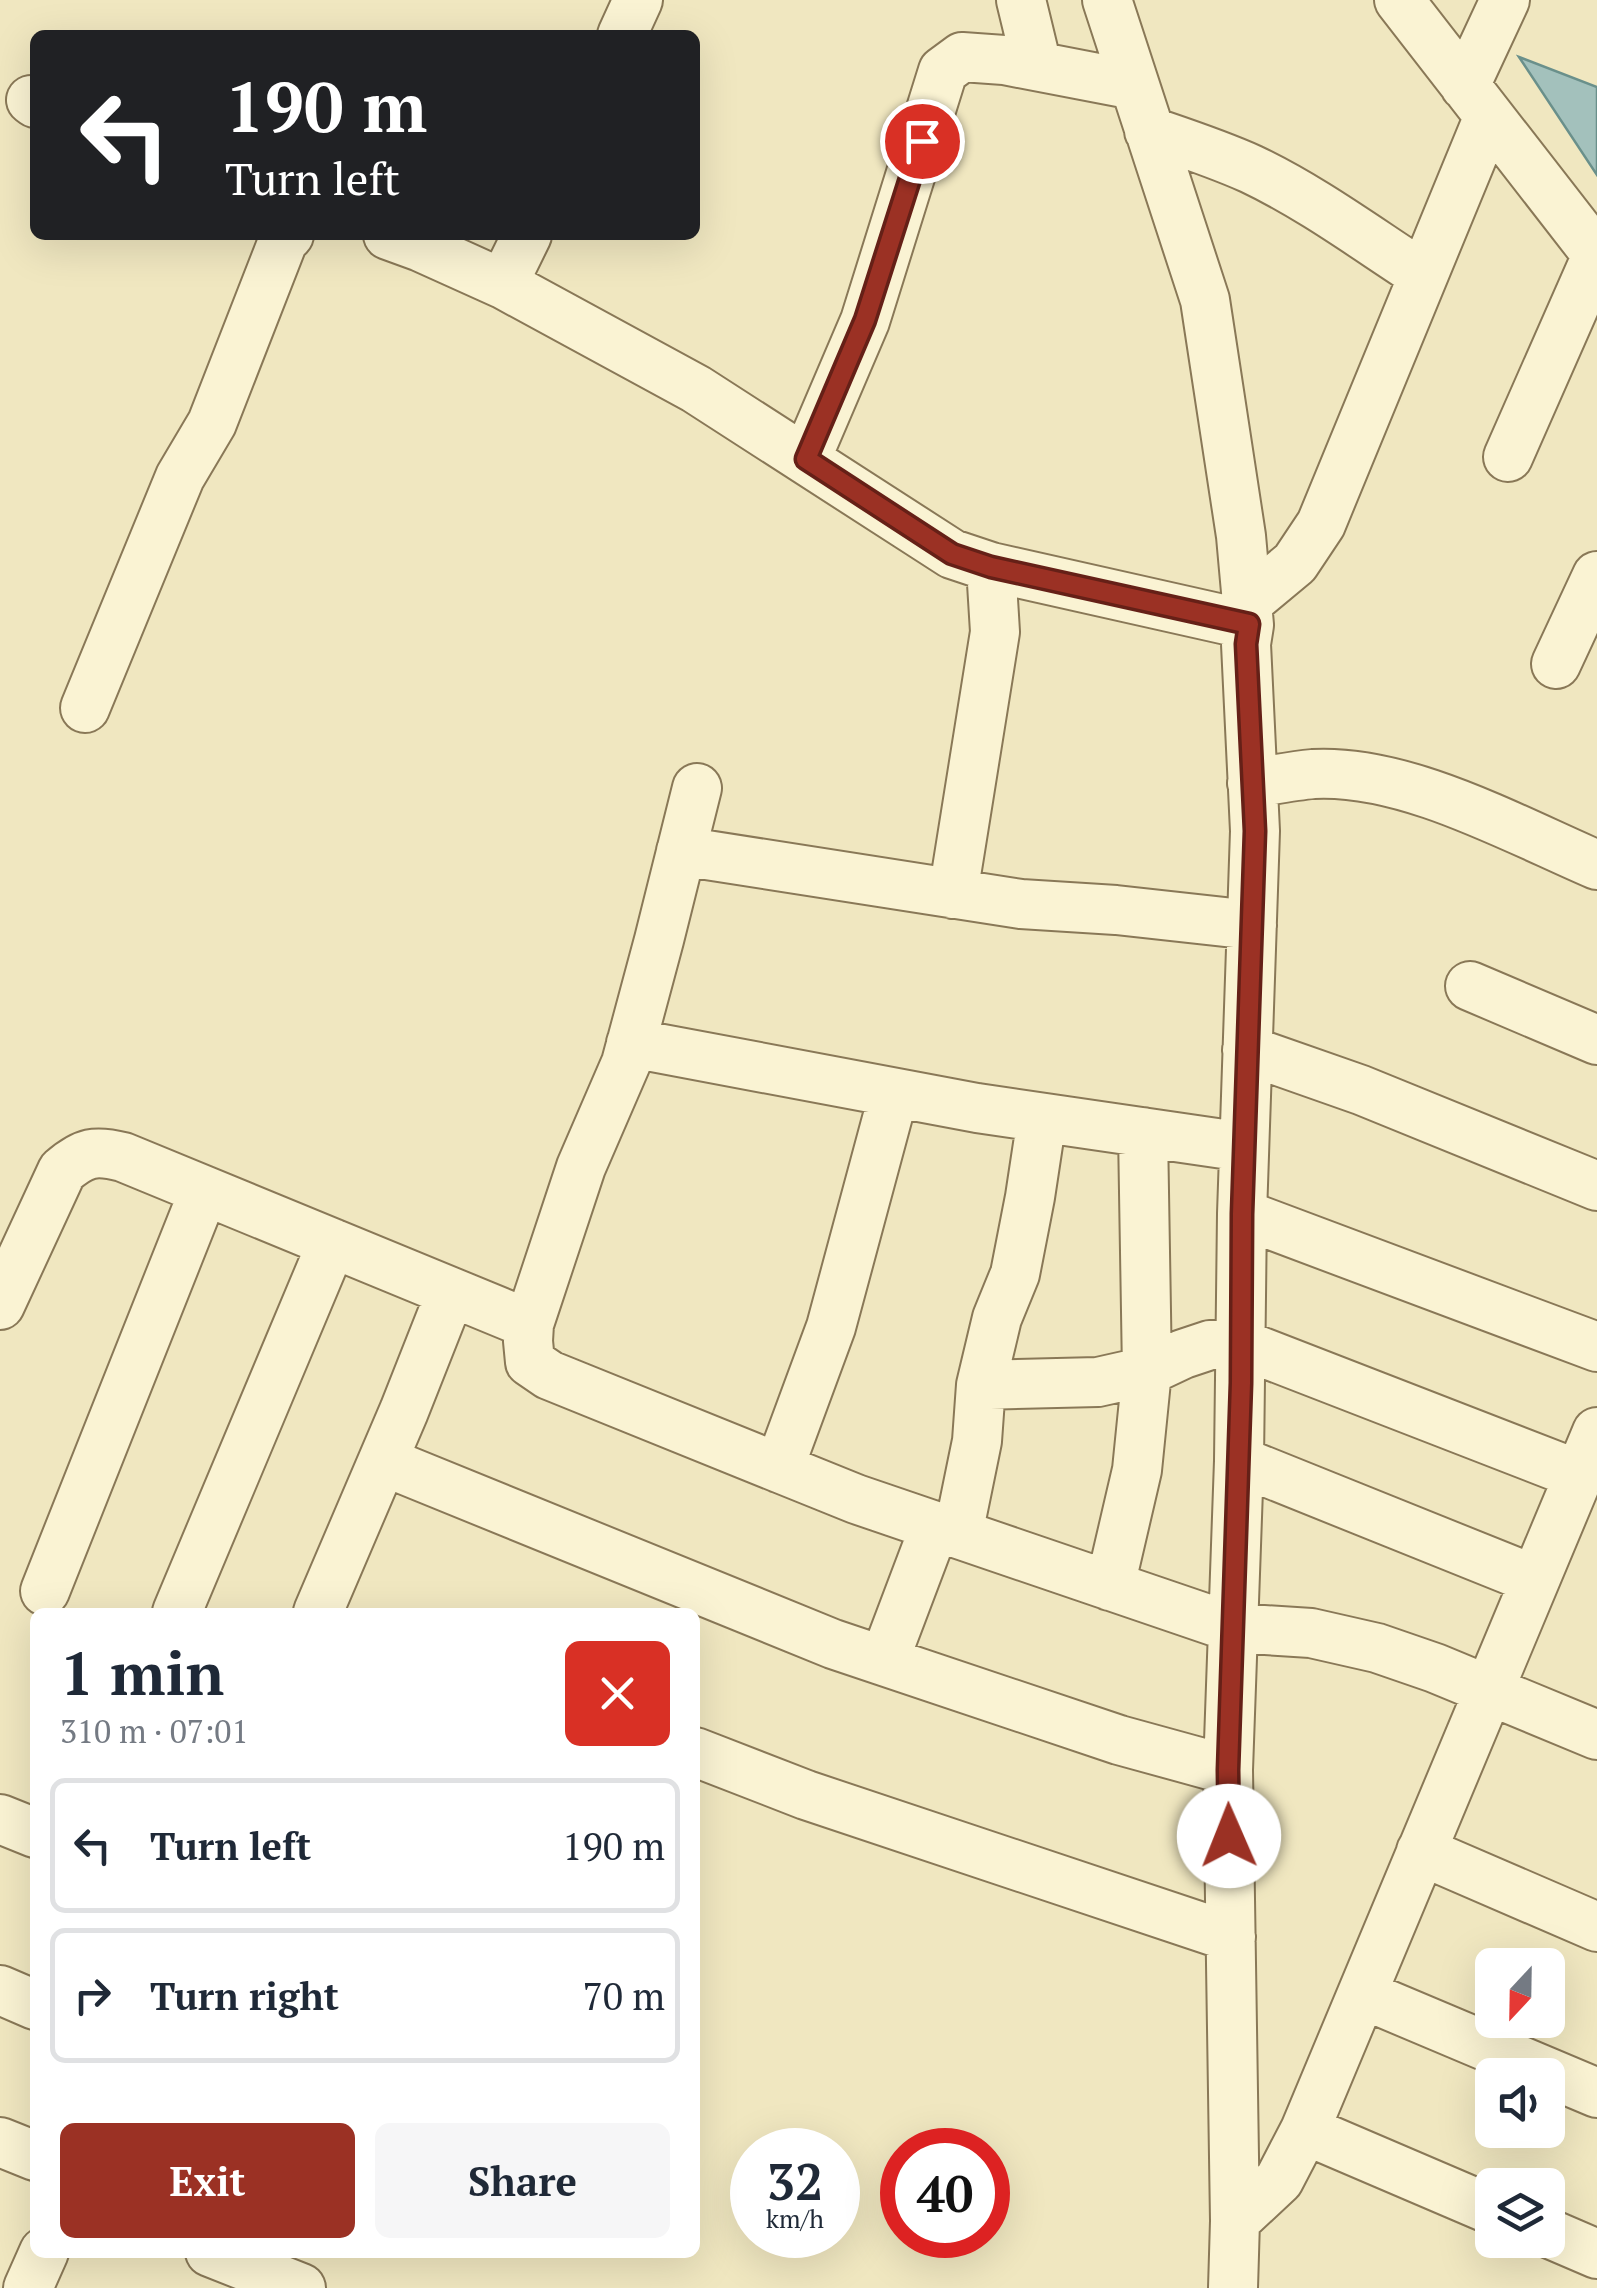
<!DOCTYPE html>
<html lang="en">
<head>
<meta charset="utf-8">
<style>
	:root { --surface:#fff; --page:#f6f6f7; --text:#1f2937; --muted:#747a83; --line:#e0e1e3; --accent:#9b3124 }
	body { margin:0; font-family:"PT Serif",serif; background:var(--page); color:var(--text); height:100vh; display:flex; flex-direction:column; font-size:38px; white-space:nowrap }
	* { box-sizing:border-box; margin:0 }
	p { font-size:32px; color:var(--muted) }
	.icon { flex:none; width:55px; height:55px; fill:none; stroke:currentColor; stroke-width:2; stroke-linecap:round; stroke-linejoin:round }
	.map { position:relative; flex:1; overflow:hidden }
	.details { position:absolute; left:30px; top:1608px; width:670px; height:650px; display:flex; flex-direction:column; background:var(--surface); border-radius:15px; box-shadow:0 10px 40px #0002 }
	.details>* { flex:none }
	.top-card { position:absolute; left:30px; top:30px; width:670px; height:210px; border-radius:15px; box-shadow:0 10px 40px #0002; background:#202124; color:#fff; overflow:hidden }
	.needle { width:65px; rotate:202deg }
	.tools { position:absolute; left:1475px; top:1948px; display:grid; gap:20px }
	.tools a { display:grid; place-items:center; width:90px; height:90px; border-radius:15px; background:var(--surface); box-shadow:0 10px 40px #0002; font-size:50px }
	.speed { position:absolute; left:730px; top:2128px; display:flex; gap:20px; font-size:50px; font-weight:700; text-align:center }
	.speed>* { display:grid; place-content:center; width:130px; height:130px; border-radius:50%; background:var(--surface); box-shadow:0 10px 40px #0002; line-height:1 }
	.speed small { font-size:25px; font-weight:400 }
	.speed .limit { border:15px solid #d22; background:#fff; color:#111 }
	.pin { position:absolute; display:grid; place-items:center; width:85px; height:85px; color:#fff; margin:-42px; border:5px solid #fff; border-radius:50%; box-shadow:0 2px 10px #0007 }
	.me { position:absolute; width:110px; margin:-55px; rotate:359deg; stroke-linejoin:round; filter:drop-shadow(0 0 8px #0008) }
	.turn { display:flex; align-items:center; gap:35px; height:210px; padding:0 30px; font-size:45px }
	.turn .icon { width:130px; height:130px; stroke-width:2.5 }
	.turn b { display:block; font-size:70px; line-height:85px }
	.round { display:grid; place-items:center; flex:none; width:105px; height:105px; border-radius:15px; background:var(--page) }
	.head { display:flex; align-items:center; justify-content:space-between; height:170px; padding:0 30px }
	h1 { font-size:60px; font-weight:600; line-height:75px }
	.button { display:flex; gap:20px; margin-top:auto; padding:20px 30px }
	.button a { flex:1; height:115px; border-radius:15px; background:var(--accent); color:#fff; font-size:40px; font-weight:600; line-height:115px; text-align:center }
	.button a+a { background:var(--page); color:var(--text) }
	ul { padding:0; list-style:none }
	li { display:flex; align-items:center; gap:30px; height:135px; margin:0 20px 15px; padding:0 10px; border:5px solid var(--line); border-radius:15px }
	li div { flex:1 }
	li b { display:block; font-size:38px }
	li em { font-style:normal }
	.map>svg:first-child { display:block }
	.water { fill:#a3c1bc; stroke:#6a908b; stroke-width:2.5 }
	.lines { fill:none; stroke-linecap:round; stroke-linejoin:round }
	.minor-casing { stroke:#897857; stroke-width:52 }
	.minor { stroke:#faf3d3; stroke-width:48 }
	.route-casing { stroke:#652017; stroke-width:25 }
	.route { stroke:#9b3124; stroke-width:18 }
</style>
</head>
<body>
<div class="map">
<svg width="1597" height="2288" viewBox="0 0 1597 2288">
	<rect width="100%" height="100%" fill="#f0e7c0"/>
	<path class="water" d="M1519,57L1597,87V175Z"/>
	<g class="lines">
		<g class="minor-casing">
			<path id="minor" d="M1021,0L1037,66
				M1107,0L1205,300L1241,536L1249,625L1246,644L1255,831L1242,1214L1239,1461L1228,1770L1235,2221L1233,2288
				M1399,0L1597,255
				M622,35L638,0
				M1465,86L1505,0
				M31,100L35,103
				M1149,131C1184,143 1218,154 1251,169C1312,198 1367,239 1423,275
				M388,235L421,247L503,284L696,389L952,554L991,567L1249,625
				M503,284L527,235
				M1508,457L1597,255
				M806,459L865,321L943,71L962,57L1004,60L1134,85
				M1247,603L1295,563L1321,524L1489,116
				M1556,664L1597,576
				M85,708L180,477L212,423L283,241L289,235
				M1252,783C1272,780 1293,776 1313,774C1406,769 1513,829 1597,865
				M697,788L659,940L626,1063L581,1167L529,1324L528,1341L530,1362L549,1375L856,1499L1234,1628L1311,1633L1377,1648L1435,1668L1597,1735
				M681,851L1021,904L1116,910L1252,925
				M953,894L995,632L991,567
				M1470,986L1597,1040
				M631,1043L977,1108L1244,1147
				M1247,1050L1361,1090L1597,1186
				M1242,1214L1597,1347
				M0,1305L62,1171C84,1152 95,1150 123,1157L529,1324
				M981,1385L1098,1382L1147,1371L1183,1354L1210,1345L1241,1344L1579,1475
				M383,1461L833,1644L1119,1740L1228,1770
				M1239,1461L1535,1580
				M779,1468L831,1327L894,1093
				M958,1534L977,1441L981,1385L997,1318L1015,1274L1030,1197L1042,1118
				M1110,1586L1137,1470L1147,1371L1143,1132
				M45,1591L204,1191
				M177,1612L332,1243
				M318,1612L404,1411L451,1292
				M884,1661L935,1526
				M695,1752L806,1795L1231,1937
				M0,1819L35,1833
				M1421,1851L1597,1927
				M0,1990L35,2005
				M1362,1994L1597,2093
				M1305,2130L1492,2210
				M0,2142L35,2156
				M1235,2221L1279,2180L1305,2130L1597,1432
				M1548,2233L1597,2254
				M210,2252L301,2288
				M28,2288L44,2252"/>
		</g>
		<use href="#minor" class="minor"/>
	</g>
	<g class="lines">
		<g class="route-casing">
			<path id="route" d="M922,141L865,320L806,459L952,554L991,567L1249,624L1246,644L1255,831L1242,1214L1241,1383L1228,1770L1229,1836"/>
		</g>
		<use href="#route" class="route"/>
	</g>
</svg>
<div class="tools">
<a><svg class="needle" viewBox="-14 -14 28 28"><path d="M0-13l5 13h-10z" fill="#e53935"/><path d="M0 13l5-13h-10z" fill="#747a83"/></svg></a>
<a><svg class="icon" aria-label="sound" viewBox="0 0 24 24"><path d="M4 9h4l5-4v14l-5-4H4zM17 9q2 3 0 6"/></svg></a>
<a><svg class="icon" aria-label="layers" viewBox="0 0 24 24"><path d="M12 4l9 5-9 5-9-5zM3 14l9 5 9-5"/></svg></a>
</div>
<div class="speed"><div>32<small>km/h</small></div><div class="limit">40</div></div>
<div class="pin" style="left:922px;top:141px;background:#d93025"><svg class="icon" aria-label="arrive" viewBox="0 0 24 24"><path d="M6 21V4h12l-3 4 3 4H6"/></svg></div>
<svg class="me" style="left:1229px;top:1836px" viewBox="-20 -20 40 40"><circle r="19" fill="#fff"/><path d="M0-13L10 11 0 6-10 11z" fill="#9b3124"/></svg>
<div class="top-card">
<div class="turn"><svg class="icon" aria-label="left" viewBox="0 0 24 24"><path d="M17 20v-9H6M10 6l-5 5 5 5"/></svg><div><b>190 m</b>Turn left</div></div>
</div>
<section class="details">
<div class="head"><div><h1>1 min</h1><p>310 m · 07:01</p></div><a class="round" style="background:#d93025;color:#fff"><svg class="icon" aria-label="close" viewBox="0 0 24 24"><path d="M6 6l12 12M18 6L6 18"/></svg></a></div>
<ul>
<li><svg class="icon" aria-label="left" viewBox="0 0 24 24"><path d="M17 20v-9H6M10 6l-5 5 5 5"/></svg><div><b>Turn left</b></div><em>190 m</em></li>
<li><svg class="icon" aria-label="right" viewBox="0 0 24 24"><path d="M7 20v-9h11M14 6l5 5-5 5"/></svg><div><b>Turn right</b></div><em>70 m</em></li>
</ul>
<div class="button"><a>Exit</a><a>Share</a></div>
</section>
</div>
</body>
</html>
